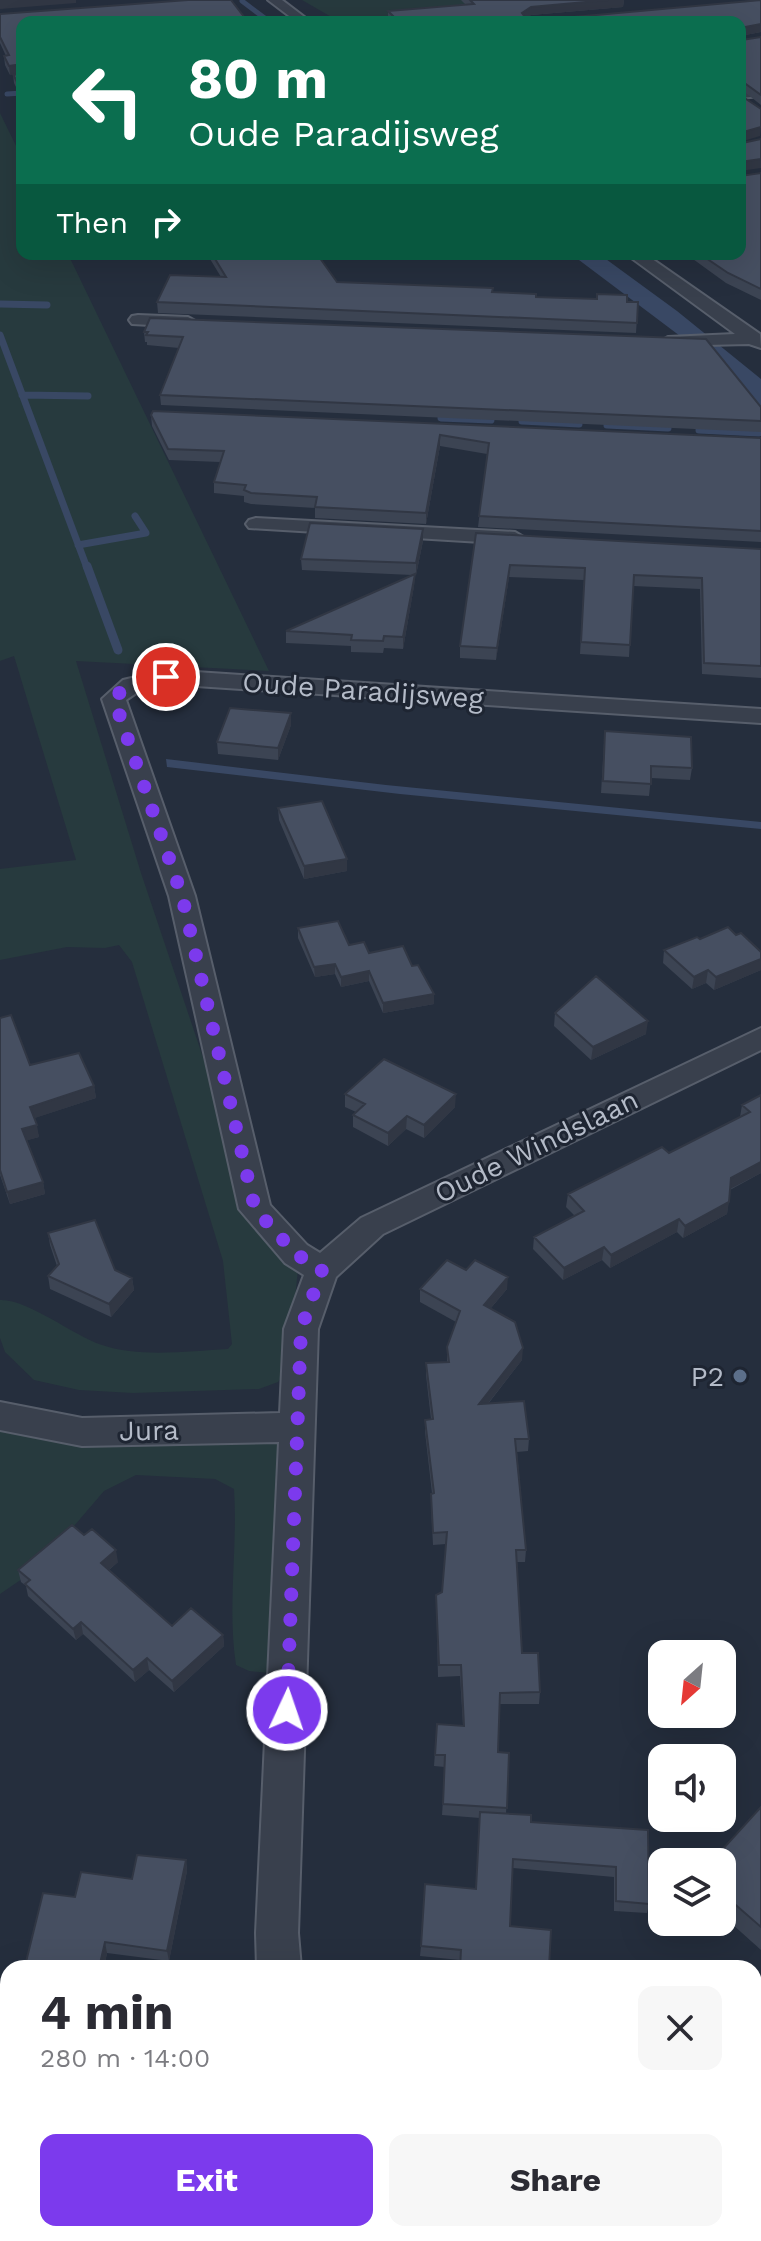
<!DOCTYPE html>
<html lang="en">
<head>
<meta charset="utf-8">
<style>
	:root { --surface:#fff; --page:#f7f7f7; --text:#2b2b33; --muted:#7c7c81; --accent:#7c3aed }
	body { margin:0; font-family:"Work Sans",sans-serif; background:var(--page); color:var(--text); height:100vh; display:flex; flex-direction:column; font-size:30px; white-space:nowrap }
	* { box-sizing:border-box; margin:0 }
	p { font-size:26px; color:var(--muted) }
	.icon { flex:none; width:44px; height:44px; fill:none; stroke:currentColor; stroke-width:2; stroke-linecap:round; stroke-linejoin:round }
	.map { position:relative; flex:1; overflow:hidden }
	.panel { position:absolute; left:0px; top:1960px; width:762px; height:282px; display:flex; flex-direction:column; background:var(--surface); border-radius:24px 24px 0 0; box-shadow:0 8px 32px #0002 }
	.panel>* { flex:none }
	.top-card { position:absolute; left:16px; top:16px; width:730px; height:244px; border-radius:16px; box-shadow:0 8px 32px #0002; background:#0b6e4f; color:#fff; overflow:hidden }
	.needle { width:52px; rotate:207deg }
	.tools { position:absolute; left:648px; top:1640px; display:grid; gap:16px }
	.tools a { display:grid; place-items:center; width:88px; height:88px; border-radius:16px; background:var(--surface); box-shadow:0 8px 32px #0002; font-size:40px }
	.pin { position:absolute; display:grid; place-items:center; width:68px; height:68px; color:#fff; margin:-34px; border:4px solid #fff; border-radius:50%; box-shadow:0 2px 8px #0007 }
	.me { position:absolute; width:88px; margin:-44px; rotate:3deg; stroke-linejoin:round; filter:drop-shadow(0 0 6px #0008) }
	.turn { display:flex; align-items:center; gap:28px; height:168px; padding:0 40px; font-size:36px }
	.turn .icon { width:104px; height:104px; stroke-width:2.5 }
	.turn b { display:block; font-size:56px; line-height:68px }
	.then { display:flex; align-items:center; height:76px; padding:0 40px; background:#0003; gap:16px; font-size:30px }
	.round { display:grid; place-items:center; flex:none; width:84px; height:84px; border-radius:16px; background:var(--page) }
	.summary { display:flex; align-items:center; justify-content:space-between; height:136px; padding:0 40px }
	h1 { font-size:48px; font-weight:700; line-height:60px }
	.cta { display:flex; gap:16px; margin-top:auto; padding:16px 40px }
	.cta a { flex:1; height:92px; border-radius:16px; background:var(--accent); color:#fff; font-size:32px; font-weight:700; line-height:92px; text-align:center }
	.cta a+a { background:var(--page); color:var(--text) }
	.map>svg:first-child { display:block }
	.green { fill:#273a3e }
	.water { fill:#394864 }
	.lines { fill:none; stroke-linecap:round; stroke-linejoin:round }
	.stream-far2 { stroke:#394864; stroke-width:5 }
	.stream-far1 { stroke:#394864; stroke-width:7 }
	.stream { stroke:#394864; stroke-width:9 }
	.pedestrian-casing { stroke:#575e6b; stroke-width:4 }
	.minor-casing { stroke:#575e6b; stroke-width:4 }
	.pedestrian { fill:#39404d; fill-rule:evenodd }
	.minor { fill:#39404d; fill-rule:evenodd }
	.wall { fill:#3c4453 }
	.shaded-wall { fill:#313744 }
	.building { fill:#464f61; stroke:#313744; stroke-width:2 }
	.route { stroke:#7c3aed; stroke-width:14; stroke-dasharray:0 25.2 }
	.service-dot { fill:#5c6f8a; stroke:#1e2532; stroke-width:3 }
	.labels { text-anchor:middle; stroke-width:6; stroke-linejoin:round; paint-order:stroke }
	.street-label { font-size:28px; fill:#b4bbc8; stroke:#1e2532 }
	.poi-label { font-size:28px; fill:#b4bbc8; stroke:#1e2532; text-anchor:end }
</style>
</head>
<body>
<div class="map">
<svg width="761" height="2241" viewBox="0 0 761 2241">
	<rect width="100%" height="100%" fill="#252e3d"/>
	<path class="green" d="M302,0H593L340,22Z
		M0,113L22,158V254H68L269,671L76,661L141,873L262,1233L298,1269L288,1368L278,1382L259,1389L133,1393L79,1390L34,1380L5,1352L0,1338V1300C28,1299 72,1335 102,1345C140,1358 189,1351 228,1349L232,1344L223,1261L132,962L119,945L105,948L67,947L0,960V869L76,860L14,656L0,661Z
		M0,1409L282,1441L291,1675L249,1671L236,1665C227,1606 238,1548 234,1489L215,1479L136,1475L104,1491L38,1568L0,1594Z
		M271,2234H381L380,2241H271Z"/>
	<path class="water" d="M571,254H599L677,311L761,379V415L688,342Z
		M166,759L386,785L761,822V829L400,794L167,767Z"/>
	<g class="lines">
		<path class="stream-far2" d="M242,1L270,22
			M7,94L22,93"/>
		<path class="stream-far1" d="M0,304L47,305
			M0,335L87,568
			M22,395L88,396
			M441,418L491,420
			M522,421L579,424
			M607,425L668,428
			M699,430L759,433
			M78,545L146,533L135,516"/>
		<path class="stream" d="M87,566L118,650"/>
		<g class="pedestrian-casing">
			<path id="pedestrian" d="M761,90V96L740,98V92Z"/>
		</g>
		<g class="minor-casing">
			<path id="minor" d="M268,0H282L311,22H297Z
				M626,254H645L760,334L761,348L749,344L662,346L659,342L668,337L735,334Z
				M138,315L188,317L197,322L188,327L132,324L129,320L132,316Z
				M256,518L515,532L525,538L515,544L249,528L246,524L249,520Z
				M166,670L761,709V723L166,684L145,687L126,700L195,896L270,1205L307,1245L320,1253L361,1218L761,1028V1050L383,1234L336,1277L318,1329L298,1933L301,1968H257L256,1933L279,1442L82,1446L0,1430V1402L82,1418L280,1413L284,1329L304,1275L285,1263L239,1209L169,896L102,699L123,680Z
				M0,2029L8,2030V2074L0,2073Z
				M754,2192L761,2194V2241H750L740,2234H754Z
				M233,2234H281L279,2241H231Z"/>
		</g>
		<use href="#pedestrian" class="pedestrian"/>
		<use href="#minor" class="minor"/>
	</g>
	<path class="wall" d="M188,0L10,75L5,65L4,56H6L0,43V14Z
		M461,0H624L623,7L531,15L528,17H574L761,0V32L740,36L741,40L761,37V105L742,90L740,91V22H391L388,19V11L466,5Z
		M13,74L22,76V99L14,83Z
		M761,173V300L726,283L686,254H740Z
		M207,254H317L337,282L493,292L536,297L638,302L636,333L158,313L157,302L221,277Z
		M144,332L761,407V432L161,405L160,395L179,348L147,345V342H145Z
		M151,415L761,438V542L478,527L487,454L440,446L426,524L315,518V508L251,504L244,502V496L214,493V482L220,462L169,460L152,426Z
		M476,533L761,549V678L702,674L700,589L633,586L629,657L580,654L584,580L509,577L496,660L460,658V646Z
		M423,541L416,575H415L414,586L403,649L384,648L383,653L351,652V646L286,643V631L412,575L302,570L301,559Z
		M291,713V725L278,760L218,754L217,742Z
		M604,743L692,768L690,780L651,778L649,796L601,793Z
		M278,808L347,859V871L304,879L279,820Z
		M298,928L412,966L434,1004L383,1013L369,981L341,987L335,974L315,977L298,938Z
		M736,935L761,952V970L714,990L706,983L692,989L663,963L664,950L700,939Z
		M555,1013L646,1034L591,1060L554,1026Z
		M0,1018L30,1065L94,1086L96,1098L34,1118L39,1137L27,1140L43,1182L45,1194L10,1204L0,1175Z
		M345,1094L455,1107L424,1138L406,1129L388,1146L353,1127V1115L356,1112L345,1107Z
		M761,1095V1173L730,1190L727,1214L683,1238L677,1232L610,1268L602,1260L563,1280L533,1249L534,1237L575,1216L566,1207L568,1194L669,1153L740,1117L742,1105Z
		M48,1233L115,1270L132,1278L134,1290L111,1317L50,1289L48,1276L57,1266L50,1245Z
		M466,1270L507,1289L491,1308L522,1360L488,1404L529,1439L528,1451L517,1452L526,1550L525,1562H517L522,1653L540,1692L539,1704H500L498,1752L509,1753L506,1814L531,1822L648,1830L649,1904L647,1913L614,1911V1877L513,1868L460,1960L420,1956L421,1946L476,1889L480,1818L442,1815L445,1767L434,1766L437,1724L463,1726L460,1676L438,1677L436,1595L442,1592L446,1544L433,1545L431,1506L432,1493L425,1432V1420L431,1419L426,1375V1363L447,1362V1347L456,1322L420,1302V1289Z
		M118,1562L109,1570L172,1626L223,1635L224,1646L174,1692L149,1670L135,1682L83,1634L76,1640L28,1596L26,1586L21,1582L18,1570Z
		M761,1807V1950L722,1915V1862Z
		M186,1860L187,1871L169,1961L107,1953L104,1968H25V1966L75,1897Z"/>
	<path class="shaded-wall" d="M0,0H76V3L0,9Z
		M608,0H624L623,7L531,15L522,22V13L531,7Z
		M761,24V32L740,36V28Z
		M22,64V73L10,75L9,66Z
		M761,127L760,136L740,142V133Z
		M761,159V168L740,171V162Z
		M440,435V446L426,524V513Z
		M423,529V541L416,575V563Z
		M510,565L509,577L496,660L497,648Z
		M415,574L414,586L403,649V637Z
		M291,713V725L278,760V748Z
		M347,859V871L304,879V866Z
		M761,959V970L714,990L716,977Z
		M335,964V974L315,977L314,967Z
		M708,970L706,983L692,989L694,977Z
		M369,971V981L341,987V977Z
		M434,994V1004L383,1013V1003Z
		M648,1021L646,1034L591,1060L593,1047Z
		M94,1086L96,1098L32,1119L30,1107Z
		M456,1094L455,1107L424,1138V1125Z
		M407,1116L406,1129L388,1146V1133Z
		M37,1125L39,1137L25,1141L22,1129Z
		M761,1162V1173L728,1190L731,1178Z
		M43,1182L45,1194L10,1204L7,1192Z
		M729,1202L727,1214L683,1238L685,1226Z
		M679,1219L677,1232L610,1268L611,1255Z
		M604,1247L602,1260L563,1280L564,1268Z
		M508,1277L507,1289L483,1317L484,1305Z
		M132,1278L134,1290L111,1317L109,1304Z
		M523,1348L522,1360L478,1416L479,1404Z
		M116,1550L118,1562L103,1575L101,1563Z
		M81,1622L83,1634L76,1640L73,1629Z
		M223,1635L224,1646L174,1692L172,1681Z
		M147,1658L149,1670L135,1682L133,1670Z
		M186,1860L187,1871L169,1961L167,1951Z
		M105,1942L107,1953L104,1968H99Z
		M8,2177V2200L0,2231V2207Z"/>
	<path class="building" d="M188,0H231L248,22H22V64L9,66L4,56L9,55L0,37V14Z
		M470,0H608L531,7L522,13L525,17H574L761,0V24L740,28V22H399L388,11L474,4Z
		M740,35L741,40L761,37V95L743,82H740Z
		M13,74L22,76V92Z
		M740,95L761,109V127L740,133Z
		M740,139L742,143L761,139V159L740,162Z
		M761,173V289L728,273L700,254H740V176Z
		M212,254H317L337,282L493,288L492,292L536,294V297L597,299V294L627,295V302H638L637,323L157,302L170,275L226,277Z
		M150,318L706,339L761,407V421L160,395L183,337L146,335L148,332H144Z
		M153,411L761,438V531L479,516L489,443L440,435L426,513L315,507L317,497L251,493L244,490L246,485L214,482L224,451L168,449L151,415Z
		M310,523L423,529L416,563L301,559Z
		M476,533L761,549V666L704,663L702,578L634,575L630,645L581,642L585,568L510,565L497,648L460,646Z
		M415,574L403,637L384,636L383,641L351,640L352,635L286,631Z
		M230,708L291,713L278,748L217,742Z
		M605,731L691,737L692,768L651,766V784L603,781Z
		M322,801L347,859L304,866L278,808Z
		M338,921L349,945L364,942L369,953L403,946L412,966L418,965L434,994L383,1003L369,971L341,977L335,964L314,967L298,928Z
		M728,927L736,935L741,933L761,952V959L716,977L708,970L694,977L664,950L697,937L700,939Z
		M596,976L648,1021L593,1047L555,1013Z
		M11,1015L30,1065L79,1053L94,1086L30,1107L37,1125L22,1129L43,1182L7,1192L0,1170V1018Z
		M384,1059L456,1094L424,1125L407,1116L388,1133L353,1115L365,1104L345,1094Z
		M761,1095V1162L731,1178L729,1202L685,1226L679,1219L611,1255L604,1247L564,1268L534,1237L584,1211L568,1194L662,1147L669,1153L750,1112L742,1105Z
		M95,1220L115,1270L132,1278L109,1304L48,1276L59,1264L48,1233Z
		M447,1260L466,1270L475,1260L508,1277L484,1305L515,1322L523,1348L479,1404L524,1401L529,1439H515L526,1550H516L522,1653H538L540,1692L500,1693L498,1752L509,1753L507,1808L443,1804L445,1755H435L437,1724L464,1726L461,1665H439L436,1595L442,1592L447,1532L433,1533L431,1494L434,1493L425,1420L433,1419L426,1363L449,1362L447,1347L460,1311L420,1289Z
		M72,1525L84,1535L92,1529L116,1550L101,1563L172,1626L191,1608L223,1635L172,1681L147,1658L133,1670L81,1622L73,1629L25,1584L30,1580L18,1570Z
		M761,1807V1927L722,1893V1862H711Z
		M480,1812L531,1815V1822L648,1830L649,1904L616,1901V1867L513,1859L510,1926L551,1930L549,1968H460L461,1950L421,1946L425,1884L476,1889Z
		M137,1855L186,1860L167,1951L105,1942L99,1968H37L25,1966L43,1893L75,1897L81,1872L132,1879Z
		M0,2152L8,2153V2177L0,2207Z
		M493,2234H494L541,2241H493Z"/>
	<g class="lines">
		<path class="route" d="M166,677C144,679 128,681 114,699L182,896L255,1209L296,1254L322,1270L301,1329L287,1710"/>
	</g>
	<circle class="service-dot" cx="740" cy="1376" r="8"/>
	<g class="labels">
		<g class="street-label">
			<text transform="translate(363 690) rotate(4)" y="10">Oude Paradijsweg</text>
			<text transform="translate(536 1146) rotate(-26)" y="10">Oude Windslaan</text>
			<text transform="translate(149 1430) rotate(-1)" y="10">Jura</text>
		</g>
		<g class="poi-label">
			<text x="724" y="1386">P2</text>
		</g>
	</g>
</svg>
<div class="tools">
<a><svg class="needle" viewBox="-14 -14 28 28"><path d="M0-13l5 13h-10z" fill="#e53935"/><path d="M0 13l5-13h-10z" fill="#7c7c81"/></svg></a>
<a><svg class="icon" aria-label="sound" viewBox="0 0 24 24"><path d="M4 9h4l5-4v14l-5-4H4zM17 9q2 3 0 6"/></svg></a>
<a><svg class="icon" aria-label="layers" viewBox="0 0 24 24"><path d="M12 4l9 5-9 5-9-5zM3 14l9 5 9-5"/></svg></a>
</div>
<div class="pin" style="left:166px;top:677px;background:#d93025"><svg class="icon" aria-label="arrive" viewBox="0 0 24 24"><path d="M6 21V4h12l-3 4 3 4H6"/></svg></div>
<svg class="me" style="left:287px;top:1710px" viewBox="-20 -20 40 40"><circle r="17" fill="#7c3aed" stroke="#fff" stroke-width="3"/><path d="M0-11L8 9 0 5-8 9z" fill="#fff"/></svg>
<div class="top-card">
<div class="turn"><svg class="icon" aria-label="left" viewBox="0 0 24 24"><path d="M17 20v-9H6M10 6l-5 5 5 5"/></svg><div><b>80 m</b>Oude Paradijsweg</div></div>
<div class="then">Then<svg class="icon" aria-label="right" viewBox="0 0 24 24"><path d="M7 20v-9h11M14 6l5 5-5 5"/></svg></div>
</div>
<section class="panel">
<div class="summary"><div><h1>4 min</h1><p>280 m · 14:00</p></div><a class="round"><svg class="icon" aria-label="close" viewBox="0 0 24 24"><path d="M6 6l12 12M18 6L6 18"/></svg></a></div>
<div class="cta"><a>Exit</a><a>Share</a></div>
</section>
</div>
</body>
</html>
